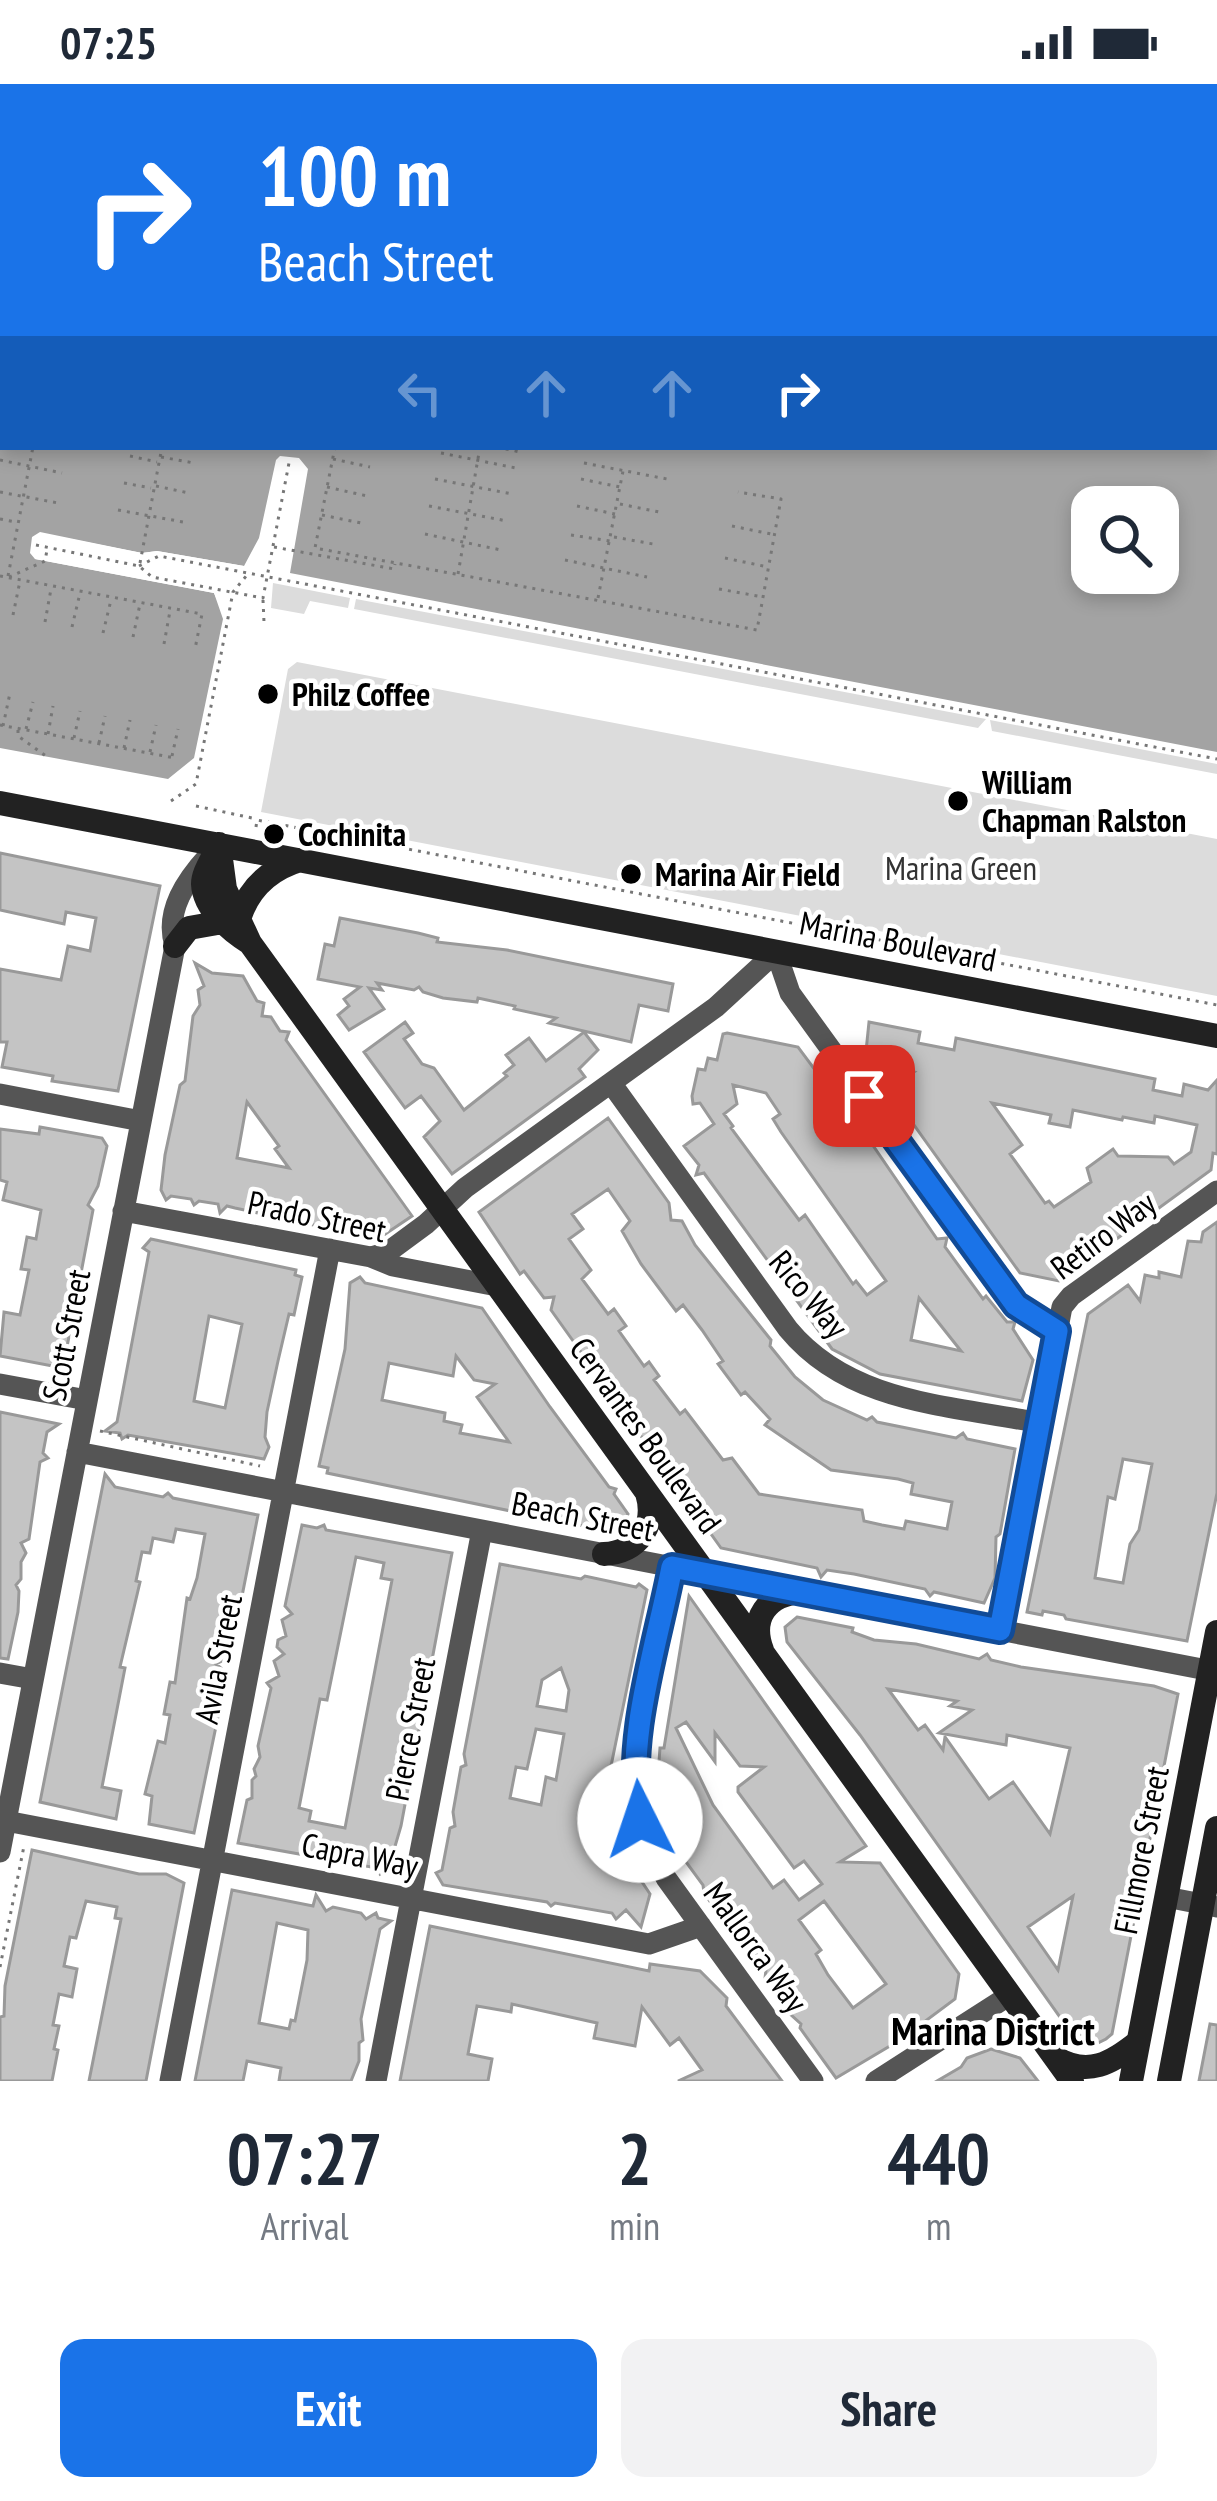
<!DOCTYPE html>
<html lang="en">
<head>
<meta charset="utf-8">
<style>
	:root { --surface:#fff; --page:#f2f2f3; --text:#1f2937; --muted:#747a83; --accent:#1a73e8 }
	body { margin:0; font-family:"PT Sans Narrow",sans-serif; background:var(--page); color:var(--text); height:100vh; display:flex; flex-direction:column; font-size:45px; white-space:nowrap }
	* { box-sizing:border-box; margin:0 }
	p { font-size:39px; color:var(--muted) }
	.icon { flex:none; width:66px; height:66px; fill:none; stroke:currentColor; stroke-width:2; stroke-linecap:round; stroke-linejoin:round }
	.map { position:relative; height:1997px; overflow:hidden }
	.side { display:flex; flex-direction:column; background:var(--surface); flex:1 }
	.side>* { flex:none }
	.top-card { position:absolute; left:0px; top:0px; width:1218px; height:366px; box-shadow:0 6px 18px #0003; background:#1a73e8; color:#fff; overflow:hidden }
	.controls { position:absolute; left:1071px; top:402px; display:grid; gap:24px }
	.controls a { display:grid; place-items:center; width:108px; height:108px; border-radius:24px; background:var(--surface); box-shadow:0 6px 18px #0003; font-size:60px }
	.pin { position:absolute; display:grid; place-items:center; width:102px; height:102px; color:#fff; margin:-51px; border-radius:24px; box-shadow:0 6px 18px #0006 }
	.me { position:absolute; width:132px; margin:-66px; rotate:356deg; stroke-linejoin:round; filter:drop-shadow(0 0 9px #0008) }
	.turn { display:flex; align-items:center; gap:42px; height:252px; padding:0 60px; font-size:54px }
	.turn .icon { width:156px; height:156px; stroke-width:2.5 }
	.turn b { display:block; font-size:84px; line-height:102px }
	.lanes { display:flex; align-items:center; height:114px; padding:0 60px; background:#0003; justify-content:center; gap:60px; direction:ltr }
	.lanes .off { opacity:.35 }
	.eta { display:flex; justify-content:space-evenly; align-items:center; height:204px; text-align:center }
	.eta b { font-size:72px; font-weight:700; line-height:84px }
	.action { display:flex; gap:24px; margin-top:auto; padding:24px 60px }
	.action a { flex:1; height:138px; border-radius:24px; background:var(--accent); color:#fff; font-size:48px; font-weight:700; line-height:138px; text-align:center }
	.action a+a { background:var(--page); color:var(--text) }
	.status { display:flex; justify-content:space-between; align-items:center; height:84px; padding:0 60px; background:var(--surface); direction:ltr }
	.status svg { height:33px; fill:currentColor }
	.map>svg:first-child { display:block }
	.green { fill:#dcdcdc }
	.water { fill:#a3a3a3; fill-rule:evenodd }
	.pier { fill:#fff }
	.building { fill:#c4c4c4; stroke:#999; stroke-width:3; fill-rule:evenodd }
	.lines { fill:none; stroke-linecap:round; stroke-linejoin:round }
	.path { stroke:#777; stroke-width:3; stroke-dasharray:3 6; stroke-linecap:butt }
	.lane { stroke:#555; stroke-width:10 }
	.street { stroke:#555; stroke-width:21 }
	.secondary { stroke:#222; stroke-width:24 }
	.route-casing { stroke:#114b97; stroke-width:30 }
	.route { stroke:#1a73e8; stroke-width:21 }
	.poi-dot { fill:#000; stroke:#fff; stroke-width:4.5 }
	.labels { text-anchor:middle; stroke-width:9; stroke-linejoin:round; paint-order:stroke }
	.poi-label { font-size:33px; font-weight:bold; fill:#000; stroke:#fff; text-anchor:start }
	.park-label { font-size:33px; fill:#333; stroke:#fff }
	.street-label { font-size:33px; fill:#000; stroke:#fff }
	.quarter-label { font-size:39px; font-weight:bold; fill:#000; stroke:#fff }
</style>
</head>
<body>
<div class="status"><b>07:25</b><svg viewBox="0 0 49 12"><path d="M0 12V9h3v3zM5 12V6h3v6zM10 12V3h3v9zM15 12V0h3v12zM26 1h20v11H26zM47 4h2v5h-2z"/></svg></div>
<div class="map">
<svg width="1217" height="1997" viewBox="0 0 1217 1997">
	<rect width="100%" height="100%" fill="#fff"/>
	<path class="green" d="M273,499L350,514L348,524L310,517L304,530L271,524Z
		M356,515L986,635L978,644L354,525Z
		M297,578L1217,755V912L261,728L288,585Z
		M990,636L1217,680V690L992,647Z"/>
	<path class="water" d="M0,0H1217V668L290,489L308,385L299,374L280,372L276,376L259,454L244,482L157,467L142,469L40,449L32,454L35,475L214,509L223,535L194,674L168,695L0,664V168L3,363H1215V3H3V86ZM1092,423H1158V489H1092Z"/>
	<path class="pier" d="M40,448L142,469L157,467L244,482L243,488L38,457V470L216,504L223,515L218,518L214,509L35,475L30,469L32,453Z"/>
	<path class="building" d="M0,769L160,802L118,1007L52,997L53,992L2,983L7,958H0V885L61,896L68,862L90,867L96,834L66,828L64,840L0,826Z
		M340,834L418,849L438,854L437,858L507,866L673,900L668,927L639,921L631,958L549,939L556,934L514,925L515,922L478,914L477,918L443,914L423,908L419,903L414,906L377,899L382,906L369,904L384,925L349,946L338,931L349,922L344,915L360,903L318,895L325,860L334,862Z
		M195,879L212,889L243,892L257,917L264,919L262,932L271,933L280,947L289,948L286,956L412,1132L378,1155L235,1124L227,1122L220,1129L218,1120L199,1117L194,1121L191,1115L171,1112L166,1116L161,1106L165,1071L180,1001L185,997L193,932L200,921L198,906L204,902ZM247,1018L279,1062L275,1065L289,1084L237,1074Z
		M405,938L413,949L404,955L422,980L434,984L464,1026L507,992L504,989L514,981L506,971L529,954L546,977L584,948L598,966L579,985L585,993L452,1090L424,1053L440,1037L421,1012L405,1024L364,968Z
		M869,938L920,948L918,959L954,966L956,954L1155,995L1153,1006L1182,1012L1184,1000L1208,1006L1217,996V1070L1213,1069L1211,1086L1059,1197L1020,1189L889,1006L914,988L865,977ZM992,1019L1051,1031L1049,1039L1070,1043L1073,1026L1122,1036L1123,1033L1154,1039L1155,1032L1197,1041L1191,1068L1174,1080L1168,1073L1118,1072L1113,1065L1087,1084L1091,1098L1054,1123L1049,1117L1045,1119L1010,1070L1022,1061Z
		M727,949L798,963L865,1053L875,1052L872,1060L937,1155L947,1154L945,1163L983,1215L986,1212L1007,1238H1015L1013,1245L1033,1276L1022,1317L880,1290L832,1265L704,1089L696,1091L699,1081L684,1062L714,1040L700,1019L693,1020L692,1012L698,985L705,986L708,974L717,976L723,950ZM733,1001L766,1009L780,1030L773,1035L781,1048L886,1197L867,1211L856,1197L853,1200L805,1131L799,1136L731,1044L733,1042L724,1030L737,1020ZM919,1214L961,1267L911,1256Z
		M608,1034L669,1119L671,1136L682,1137L695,1161L771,1256L770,1262L795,1293L823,1316L867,1336L872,1333L877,1338L956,1354L963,1349L967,1355L1015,1365L1000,1450L996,1453L995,1494L984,1519L934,1508L930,1512L925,1505L854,1490L827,1486L821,1493L817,1484L721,1464L551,1226L554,1213L544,1214L524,1187L520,1190L479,1128ZM608,1105L630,1137L622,1147L641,1180L676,1227L683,1221L702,1246L723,1277L718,1280L741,1311L745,1308L770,1335L765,1341L831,1386L898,1395L913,1399L911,1410L952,1418L947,1445L906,1437L904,1445L882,1441L864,1437L862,1426L759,1410L732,1374L723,1376L685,1326L680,1330L654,1296L659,1292L649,1278L644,1282L619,1247L626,1242L614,1225L608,1230L582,1195L591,1186L569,1155L583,1145L572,1130Z
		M40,1043L102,1054L107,1062L98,1102L88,1121L93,1126L63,1284L0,1272L4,1228L20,1231L29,1186L21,1185L27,1153L36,1155L41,1126L3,1116L7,1098L0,1096V1045L39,1050Z
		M1217,1138V1409L1187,1557L1066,1535L1064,1531L1043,1527L1042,1531L1027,1528L1088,1230L1128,1201L1140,1217L1145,1191L1159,1194V1188L1181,1193L1188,1157L1201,1158L1203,1148ZM1123,1375L1152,1380L1139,1446L1130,1460L1123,1499L1095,1494L1108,1413L1115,1415Z
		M151,1155L296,1186L295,1191L302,1193L294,1231L289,1230L278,1277L267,1328L265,1353L269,1363L264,1375L128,1351L122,1355L120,1349L105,1347L117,1338L149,1168L143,1164ZM209,1232L242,1240L225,1324L194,1317Z
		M360,1193L365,1199L482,1224L550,1323L609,1403L616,1405L614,1410L628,1430L624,1441L615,1447L588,1443L327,1389L328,1384L319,1382L345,1265L350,1199ZM456,1272L474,1296L495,1300L477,1313L509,1358L460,1349L462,1341L444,1337L445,1329L382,1316L389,1279L453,1292Z
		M0,1328L59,1340L47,1348L43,1369L48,1374L40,1378L29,1455L21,1459L26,1469L21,1478V1495L16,1501L19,1507L18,1528L8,1575L0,1574Z
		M105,1390L115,1403L163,1413L168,1409L173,1414L258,1431L230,1573L216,1580L227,1589L194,1749L149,1740L152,1712L145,1710L158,1657L165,1659L170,1631L164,1630L170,1598L175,1599L187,1514L190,1515L197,1494L205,1450L176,1445L173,1458L153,1454L150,1469L142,1468L136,1497L140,1498L120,1583L125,1584L102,1703L121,1707L116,1735L40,1718Z
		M302,1441L317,1444L324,1441L326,1446L452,1469L401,1742L391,1776L393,1782L380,1790L377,1784L238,1759L247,1716L252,1714V1696L256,1692L254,1685L260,1673L258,1662L271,1604L267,1599L279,1592L274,1577L284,1570L277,1563L278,1556L286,1552L282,1536L292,1530L285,1522ZM356,1473L384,1479L381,1494L392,1496L345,1744L309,1737L311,1727L299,1724L320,1615L327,1616Z
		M500,1480L581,1495L585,1492L636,1503L639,1500L647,1506L611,1682L607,1728L615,1729L612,1747L619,1748L615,1767L626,1772L624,1790L638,1792L650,1810L641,1843L626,1826L616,1835L612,1829L555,1819L551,1822L547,1818L443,1801L436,1789L442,1786L450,1744L455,1742L453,1728L461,1683L466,1681L464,1670ZM561,1584L569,1606L566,1627L537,1622L542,1596ZM536,1645L564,1650L556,1696L546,1693L541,1721L510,1714L516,1683L527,1685Z
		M689,1512L866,1762L840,1778L880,1779L959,1890L955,1915L900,1956L836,1994L800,1944L801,1940L789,1929V1918H782L777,1911L778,1903L765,1894L766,1886L746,1869L704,1809L703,1801L678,1767L665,1734L658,1691L660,1664H664ZM686,1638L715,1678V1649L740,1682L764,1683L738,1703V1708L794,1784L804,1777L822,1800L799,1816L784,1796L773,1804L713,1721L676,1644ZM824,1817L886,1900L853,1924L828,1891L816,1870L821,1866L799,1836Z
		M797,1533L853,1544L852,1548L874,1556L916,1560L979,1575L987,1570L991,1576L1021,1583L1154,1602L1178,1610L1112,1950L1106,1955L1090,1963L1079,1960L860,1651L787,1558L785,1543ZM888,1605L957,1617L950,1622L972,1626L939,1649L1006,1661L1007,1651L1070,1664L1050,1750L1013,1698L989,1715L945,1653L943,1666L925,1641L918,1646ZM1073,1812L1058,1886L1028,1843Z
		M32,1766L139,1790H166L184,1799L146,1997H89L121,1835L115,1834L117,1823L86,1817L76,1854L70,1853L64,1882L77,1885L72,1913L59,1910L53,1941L59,1942L54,1965L58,1966L52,1997H0V1933L4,1932L5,1902Z
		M232,1806L313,1822L316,1811L326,1827L333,1823L361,1829L366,1835L376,1829L378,1834L391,1837L380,1845L361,1935L363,1956L359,1959V1977L351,1997H279L281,1984L247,1977L243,1997H195ZM277,1839L308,1846L307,1876L295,1937L291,1936L289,1945L259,1939Z
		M430,1842L649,1887L650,1880L700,1887L727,1914L726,1922L782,1997H678L702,1986L679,1954L670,1961L642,1923L635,1962L594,1954L597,1939L512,1920L511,1928L477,1922L468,1970L492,1975L488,1997H400Z
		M1210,1940L1217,1941V1997H1199Z
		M991,1965L1020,1974L1038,1997H937L961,1983L967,1974Z"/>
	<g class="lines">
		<path class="path" d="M0,191H3
			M0,226L3,229
			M0,345H3
			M335,363L315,464L757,546L781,415L738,408
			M497,363L520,368
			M441,369L516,384
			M130,372L157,378
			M161,373L194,379
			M333,375L370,383
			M0,376L62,389
			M584,379L667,395
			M435,395L512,410
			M581,395L620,403
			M124,399L151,404
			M156,402L189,409
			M327,403L367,412
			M0,408L58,419
			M620,420L659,428
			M429,422L507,437
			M577,422L615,430
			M118,426L183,438
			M322,431L361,439
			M0,435L16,438
			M732,442L771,450
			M425,450L501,466
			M571,451L610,457
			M614,453L653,460
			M36,461L139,482L152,493L263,514L289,379
			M274,463L394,485L395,480
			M725,474L768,483
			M565,476L647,493
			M140,479L162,363
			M139,482L159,472L1217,675
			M458,490L480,363
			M0,492L202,530L195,565
			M8,492L33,363
			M9,493L45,477L47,466
			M719,505L763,513
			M598,514L623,387
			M263,516L264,538
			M13,531L20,497
			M45,538L51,505
			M72,543L80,509
			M103,549L111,516
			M133,553L140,520
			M164,560L170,527
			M0,641L175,674
			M3,642L10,609
			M26,645L33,618
			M18,646V652L46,672
			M48,650L53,622
			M74,654L80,627
			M99,659L105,632
			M124,664L130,636
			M150,668L156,641
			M172,672L178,645
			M171,717L196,700L233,508L247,491
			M196,722L252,734
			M256,743L257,736L1217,921
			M100,1347L260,1382
			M0,1883L24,1762"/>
		<path class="lane" d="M0,125H3"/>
		<path class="street" d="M776,868L790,909L1016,1221L1057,1247
			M611,999L788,1245C850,1320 949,1321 1040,1339
			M0,1010L141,1037
			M123,1127L371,1173L393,1182L497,1202
			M371,1173L388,1168L426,1140L465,1104L716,923L776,868
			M0,1300L87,1316
			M77,1368L1217,1588
			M672,1483L637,1668L635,1703L644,1752L666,1794L813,1997
			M1000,1546L1062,1223L1071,1212L1217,1107
			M0,1589L33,1595
			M6,1737L649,1860L701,1842
			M0,1768L175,862C164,827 187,795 209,771
			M1166,1813L1217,1823
			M170,1997L330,1165
			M376,1997L482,1446
			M876,1997L1010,1911"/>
		<path class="secondary" d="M0,719L1217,952
			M219,760L225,805L250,859L1072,1997
			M217,764C213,775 203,788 203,800C204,825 232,848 250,859
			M240,832C250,803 270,785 300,776
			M175,862L189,844L223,838
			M604,1470C638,1468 657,1442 647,1409
			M762,1566C750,1534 767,1511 800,1508
			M1056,1974C1088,1993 1112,1979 1138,1958
			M1131,1997L1217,1548
			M1169,1997L1217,1744"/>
	</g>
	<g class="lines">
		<g class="route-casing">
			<path id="route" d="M640,1736C624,1658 657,1561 672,1483L1000,1546L1057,1247L1016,1221L864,1012"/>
		</g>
		<use href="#route" class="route"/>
	</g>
	<g class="poi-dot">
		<circle cx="268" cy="610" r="12"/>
		<circle cx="958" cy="717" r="12"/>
		<circle cx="274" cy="750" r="12"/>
		<circle cx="631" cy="790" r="12"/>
	</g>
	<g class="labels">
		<g class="poi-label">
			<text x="292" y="622">Philz Coffee</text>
			<text x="982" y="710">William<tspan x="982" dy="38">Chapman Ralston</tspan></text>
			<text x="298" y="762">Cochinita</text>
			<text x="655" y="802">Marina Air Field</text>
		</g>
		<g class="park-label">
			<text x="961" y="796">Marina Green</text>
		</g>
		<g class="street-label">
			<text transform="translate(898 857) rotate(11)" y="12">Marina Boulevard</text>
			<text transform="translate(317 1132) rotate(12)" y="12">Prado Street</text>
			<text transform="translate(1103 1151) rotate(-37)" y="12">Retiro Way</text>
			<text transform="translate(809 1210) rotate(50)" y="12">Rico Way</text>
			<text transform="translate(66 1251) rotate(-79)" y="12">Scott Street</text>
			<text transform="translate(646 1351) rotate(54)" y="12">Cervantes Boulevard</text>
			<text transform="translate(583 1432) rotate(11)" y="12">Beach Street</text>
			<text transform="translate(218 1575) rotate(-79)" y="12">Avila Street</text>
			<text transform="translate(410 1645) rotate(-79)" y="12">Pierce Street</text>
			<text transform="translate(1141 1766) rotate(-79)" y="12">Fillmore Street</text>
			<text transform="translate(360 1771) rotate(11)" y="12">Capra Way</text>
			<text transform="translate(756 1863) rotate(54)" y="12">Mallorca Way</text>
		</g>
		<g class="quarter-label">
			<text x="993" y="1961">Marina District</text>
		</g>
	</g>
</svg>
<div class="controls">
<a><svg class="icon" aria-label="search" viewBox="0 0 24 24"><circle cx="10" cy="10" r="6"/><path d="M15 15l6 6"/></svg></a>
</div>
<div class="pin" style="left:864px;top:1012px;background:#d93025"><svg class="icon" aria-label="arrive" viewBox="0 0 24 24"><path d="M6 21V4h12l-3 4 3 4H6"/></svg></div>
<svg class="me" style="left:640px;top:1736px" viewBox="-20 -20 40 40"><circle r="19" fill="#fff"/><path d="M0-13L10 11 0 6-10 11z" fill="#1a73e8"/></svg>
<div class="top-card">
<div class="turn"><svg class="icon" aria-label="right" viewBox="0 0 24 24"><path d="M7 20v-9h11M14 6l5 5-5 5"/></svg><div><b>100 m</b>Beach Street</div></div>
<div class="lanes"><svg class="icon off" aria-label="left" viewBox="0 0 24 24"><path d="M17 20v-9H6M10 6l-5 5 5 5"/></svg><svg class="icon off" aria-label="ahead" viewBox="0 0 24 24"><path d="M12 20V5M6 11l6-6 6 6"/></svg><svg class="icon off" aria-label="ahead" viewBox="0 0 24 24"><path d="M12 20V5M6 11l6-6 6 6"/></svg><svg class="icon" aria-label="right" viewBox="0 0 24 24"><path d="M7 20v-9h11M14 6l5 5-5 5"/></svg></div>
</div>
</div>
<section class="side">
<div class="eta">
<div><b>07:27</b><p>Arrival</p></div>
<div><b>2</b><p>min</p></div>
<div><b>440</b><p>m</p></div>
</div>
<div class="action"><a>Exit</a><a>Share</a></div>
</section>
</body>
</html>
